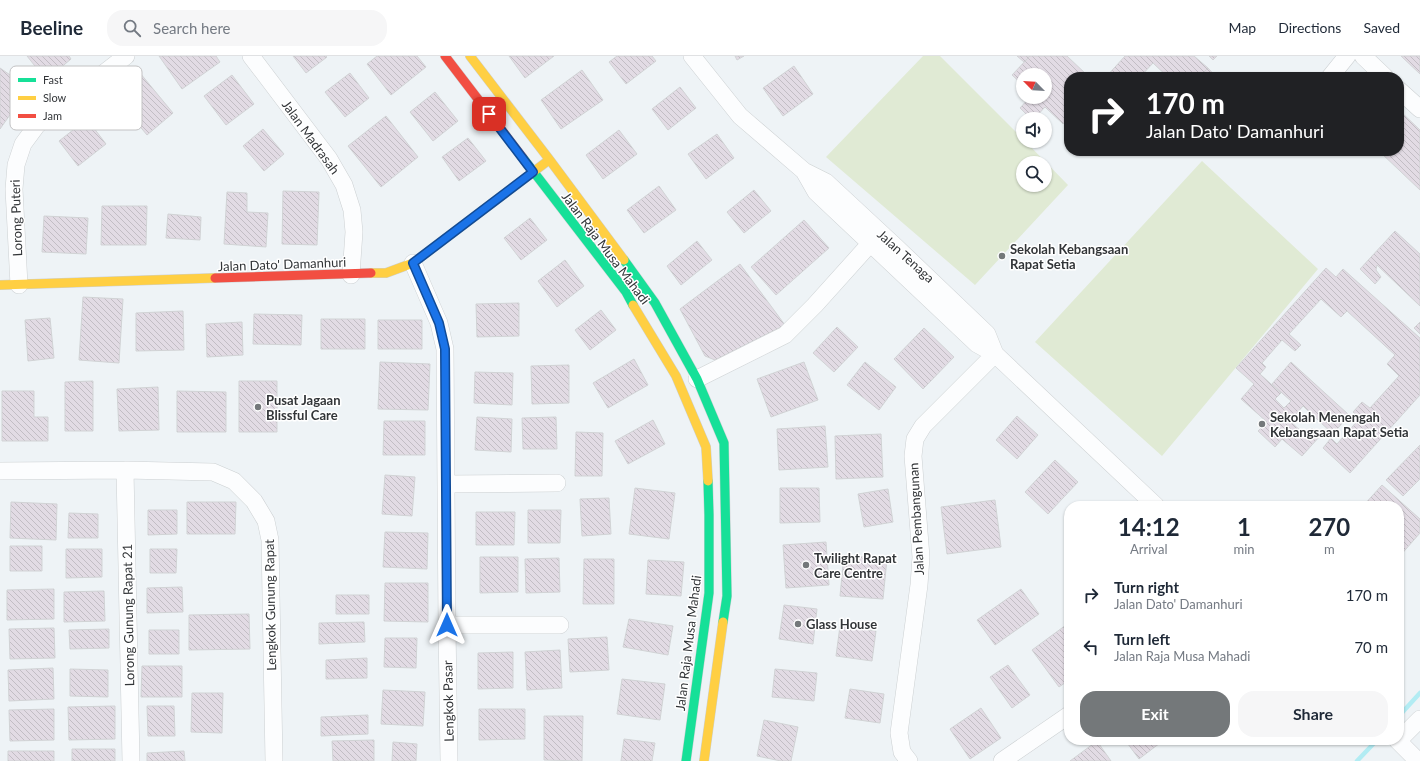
<!DOCTYPE html>
<html lang="en">
<head>
<meta charset="utf-8">
<style>
	:root { --surface:#fff; --page:#f6f6f7; --text:#1f2937; --muted:#747a83; --line:#e0e1e3; --accent:#74787a }
	body { margin:0; font-family:Lato,sans-serif; background:var(--page); color:var(--text); height:100vh; display:flex; flex-direction:column; font-size:15px; white-space:nowrap }
	* { box-sizing:border-box; margin:0 }
	p { font-size:13px; color:var(--muted) }
	.icon { flex:none; width:22px; height:22px; fill:none; stroke:currentColor; stroke-width:2; stroke-linecap:round; stroke-linejoin:round }
	.map { position:relative; flex:1; overflow:hidden }
	.panel { position:absolute; left:1064px; top:445px; width:340px; height:244px; display:flex; flex-direction:column; background:var(--surface); border-radius:16px; box-shadow:0 1px 3px #0004 }
	.panel>* { flex:none }
	.hud { position:absolute; left:1064px; top:16px; width:340px; height:84px; border-radius:16px; box-shadow:0 1px 3px #0004; background:#202124; color:#fff; overflow:hidden }
	.needle { width:26px; rotate:294deg }
	.buttons { position:absolute; left:1016px; top:12px; display:grid; gap:8px }
	.buttons a { display:grid; place-items:center; width:36px; height:36px; border-radius:50%; background:var(--surface); box-shadow:0 1px 3px #0004; font-size:20px }
	.pin { position:absolute; display:grid; place-items:center; width:34px; height:34px; color:#fff; margin:-17px; border-radius:8px; box-shadow:0 2px 6px #0006 }
	.me { position:absolute; width:44px; margin:-22px; rotate:0deg; stroke-linejoin:round; filter:drop-shadow(0 0 3px #0008) }
	.turn { display:flex; align-items:center; gap:14px; height:84px; padding:0 16px; font-size:18px }
	.turn .icon { width:52px; height:52px; stroke-width:2.5 }
	.turn b { display:block; font-size:28px; line-height:34px }
	.eta { display:flex; justify-content:space-evenly; align-items:center; height:68px; text-align:center }
	.eta b { font-size:24px; font-weight:700; line-height:28px }
	.button { display:flex; gap:8px; margin-top:auto; padding:8px 16px }
	.button a { flex:1; height:46px; border-radius:16px; background:var(--accent); color:#fff; font-size:16px; font-weight:700; line-height:46px; text-align:center }
	.button a+a { background:var(--page); color:var(--text) }
	ul { padding:0; list-style:none }
	li { display:flex; align-items:center; gap:12px; height:52px; padding:0 16px }
	li div { flex:1 }
	li b { display:block; font-size:15px }
	li em { font-style:normal }
	header { display:flex; align-items:center; gap:24px; box-sizing:border-box; height:56px; padding:0 20px; background:var(--surface); border-bottom:1px solid var(--line) }
	header strong { font-size:19px }
	nav { display:flex; gap:22px; margin-inline-start:auto; font-size:14px }
	.search { width:280px; height:36px; background:var(--page); display:flex; align-items:center; gap:10px; box-sizing:border-box; padding:0 14px; border-radius:16px; color:var(--muted); font-size:15px }
	.map>svg:first-child { display:block }
	.pitch { fill:#e0ead4; fill-rule:evenodd }
	.lines { fill:none; stroke-linecap:round; stroke-linejoin:round }
	.stream { stroke:#b2ecf3; stroke-width:4.5 }
	.building { fill:url(#building-back-hatch); stroke:#d1d3d5 }
	.street-casing { stroke:#ccd0d2; stroke-width:18 }
	.fast-casing { stroke:#ccd0d2; stroke-width:10 }
	.slow-casing { stroke:#ccd0d2; stroke-width:10 }
	.jam-casing { stroke:#ccd0d2; stroke-width:10 }
	.street { stroke:#fcfdfe; stroke-width:17 }
	.fast { stroke:#16e098; stroke-width:9 }
	.slow { stroke:#ffcf43; stroke-width:9 }
	.jam { stroke:#f24e42; stroke-width:9 }
	.route-casing { stroke:#114b97; stroke-width:10 }
	.route { stroke:#1a73e8; stroke-width:7 }
	.poi-dot { fill:#74787a; stroke:#fff; stroke-width:1.5 }
	.labels { text-anchor:middle; stroke-width:3; stroke-linejoin:round; paint-order:stroke }
	.street-label { font-size:13px; fill:#323538; stroke:#fff }
	.poi-label { font-size:13px; font-weight:bold; fill:#323538; stroke:#fff; text-anchor:start }
	.key { fill:#fff; stroke:#c2c2c3; stroke-width:1 }
	.key-label { font-size:11px; fill:#323538 }
</style>
</head>
<body>
<header>
<strong>Beeline</strong>
<div class="search"><svg class="icon" aria-label="search" viewBox="0 0 24 24"><circle cx="10" cy="10" r="6"/><path d="M15 15l6 6"/></svg>Search here</div>
<nav><a>Map</a><a>Directions</a><a>Saved</a></nav>
</header>
<div class="map">
<svg width="1420" height="705" viewBox="0 0 1420 705">
	<defs>
		<pattern id="building-back-hatch" width="6" height="6" patternUnits="userSpaceOnUse"><rect width="6" height="6" fill="#e2dbe4"/><path d="M-1 5l2 2M0 0l6 6M5-1l2 2" fill="none" stroke="#c2bdc4"/></pattern>
	</defs>
	<rect width="100%" height="100%" fill="#eef3f6"/>
	<path class="pitch" d="M923,0H940L1023,83V85H1025L1068,129L975,229L826,101ZM1023,107H1045V129H1023Z
		M1202,105L1318,213L1162,400L1035,286Z"/>
	<g class="lines">
		<path class="stream" d="M1399,660L1420,637
			M1357,705L1377,684"/>
	</g>
	<path class="building" d="M27,0H69L71,3L46,24Z
		M159,0H216L220,6L182,33Z
		M293,0H326L327,1L306,17Z
		M377,0H417L426,11L391,39L367,8Z
		M509,0H554L525,22Z
		M617,0H652L656,5L626,28L609,6Z
		M735,0H744L737,4Z
		M1017,0H1030L1024,6Z
		M1030,0H1067L1089,21H1069V62L1063,68L1045,51L1034,63H1031L1020,52L1030,41H1045V19H1023V29L1012,19Z
		M1125,0H1194L1208,12L1199,21H1168L1153,7L1140,21H1106Z
		M1209,0H1217L1213,4Z
		M1401,0H1420V18Z
		M794,10L813,38L783,60L763,32Z
		M0,12L29,32L0,73Z
		M1208,12L1216,21H1199Z
		M582,14L603,44L561,73L541,44Z
		M140,17L173,57L147,79L114,39Z
		M350,17L369,42L345,61L325,36Z
		M232,19L254,48L226,69L204,40Z
		M680,31L696,52L668,74L652,53Z
		M435,36L458,65L433,85L410,56Z
		M1399,54L1420,74V134L1379,95H1399Z
		M386,60L418,101L381,131L348,90Z
		M87,63L106,88L78,110L59,85Z
		M263,73L284,98L264,115L243,90Z
		M619,74L637,98L603,123L586,99Z
		M717,78L734,102L706,123L688,98Z
		M468,82L486,105L459,125L442,101Z
		M659,130L676,154L644,177L627,154Z
		M754,134L771,155L744,177L727,156Z
		M283,135L319,136L317,189L282,188Z
		M227,136L247,137V156L268,157L266,191L224,188Z
		M102,150H147L146,189H101Z
		M168,158L201,161L200,184L166,182Z
		M44,160L88,162L86,198L42,196Z
		M530,162L547,184L521,204L504,182Z
		M804,164L829,192L776,239L751,211Z
		M1395,175L1420,198V250L1377,209L1376,214L1381,221L1375,228L1360,213Z
		M697,185L712,204L681,229L667,210Z
		M565,204L584,230L557,251L538,225Z
		M740,208L785,269L715,304L705,300L680,253Z
		M1326,212L1336,221L1343,213L1420,282V339L1350,417L1323,392L1331,382L1337,388L1360,362L1353,356L1362,346L1370,352L1399,320L1387,308L1395,299L1347,255L1341,261L1321,243L1289,278L1301,289L1295,295L1282,284L1262,307L1266,311L1260,318L1281,337L1275,343L1284,352L1291,345L1272,328L1291,306L1349,359L1333,378L1303,350L1290,365L1305,379L1312,372L1320,380L1302,400L1282,383L1275,391L1258,375L1267,366L1241,343L1254,328L1236,312Z
		M83,241L123,243L119,307L79,304Z
		M519,247V280L477,281L476,248Z
		M601,254L616,274L590,294L575,274Z
		M183,255L184,294L136,295V257Z
		M254,258L302,259L301,289L253,288Z
		M50,262L54,302L28,305L25,264Z
		M321,263H365V293H321Z
		M378,264H422V293H378Z
		M242,266L243,299L207,301L206,268Z
		M1420,266V278L1414,272Z
		M837,271L858,291L834,316L813,297Z
		M924,272L954,301L923,333L894,303Z
		M634,303L648,329L608,352L593,327Z
		M380,306L430,308L428,354L378,353Z
		M804,306L818,344L771,361L757,323Z
		M865,306L896,331L879,354L847,329Z
		M569,309V347L532,348L531,310Z
		M475,316L513,317L512,349L474,347Z
		M93,325V375H65V326Z
		M239,325H277V376H239Z
		M158,331L159,374L119,375L117,333Z
		M2,335H34V361H48V385H2Z
		M177,335L226,336V376H177Z
		M1017,360L1038,379L1017,403L996,384Z
		M477,361L512,363L511,396L475,394Z
		M556,361L557,393H523L522,362Z
		M653,364L665,388L628,408L615,385Z
		M384,365H425V399H383Z
		M825,370L828,411L779,414L777,373Z
		M576,376L603,377L602,420H575Z
		M881,378L883,421L836,423L835,380Z
		M1420,389V423L1403,440L1386,424Z
		M1055,404L1078,426L1048,458L1025,436Z
		M385,419L415,421L412,460L382,458Z
		M1382,429L1420,463V477L1399,501V450H1363Z
		M635,432L675,437L669,483L629,478Z
		M780,432H819L820,466L780,467Z
		M888,433L893,466L864,471L858,438Z
		M609,442L611,478L582,480L580,443Z
		M995,444L1001,491L947,498L941,451Z
		M11,446L57,448L56,484L10,482Z
		M187,446H236L235,478H187Z
		M148,454H177V478L148,479Z
		M528,454H561L560,487H528Z
		M476,456H515L514,489H476Z
		M69,457L98,458V482H68Z
		M385,476L428,477L427,513L383,511Z
		M826,486L829,529L786,532L783,489Z
		M10,490H42V515H10Z
		M66,493H102V521L66,522Z
		M150,493H177L176,517H150Z
		M844,499L887,503L883,543L840,540Z
		M480,501H518V536L480,537Z
		M559,502L560,536L526,537L525,503Z
		M584,503H614V548H583Z
		M648,504L684,506L681,540L646,538Z
		M385,527H428V566L384,565Z
		M182,531L183,556L147,557V532Z
		M54,533V563L7,564V534Z
		M1021,533L1039,558L995,589L977,564Z
		M104,535L105,565L64,566V536Z
		M336,539H369V558H336Z
		M784,549L817,553L813,588L779,583Z
		M249,558L250,593L189,594V559Z
		M629,563L673,570L668,599L623,591Z
		M364,566L365,586L319,588V567Z
		M1066,569L1069,573V624L1059,631L1032,594Z
		M840,570L876,575L872,605L836,600Z
		M54,572L55,602L10,603L9,573Z
		M109,573V592L70,593L69,574Z
		M149,574H179V598H149Z
		M607,581L609,614L570,616L568,583Z
		M385,582H417L416,612L384,611Z
		M560,594L562,632L527,634L525,596Z
		M513,596V632L478,633V597Z
		M367,602V622L326,623V604Z
		M1008,609L1030,639L1012,652L990,621Z
		M142,610H182V641H141Z
		M53,612L54,643L9,645L8,614Z
		M70,613L108,614V641L70,640Z
		M775,613L817,617L814,645L772,641Z
		M622,623L665,628L660,664L617,658Z
		M850,633L884,638L880,667L845,662Z
		M383,634L425,636L423,670L381,668Z
		M192,637H223L222,677L191,676Z
		M115,650V683L69,684L68,651Z
		M147,650H174L175,680H148Z
		M981,652L1001,682L970,703L950,673Z
		M54,653V684L10,685L9,654Z
		M479,653H525V683L479,684Z
		M368,659V678L321,680V661Z
		M544,660H583L582,705L544,704Z
		M764,664L798,671L791,705H781L757,700Z
		M624,683L655,687L652,705H621Z
		M374,684V705H333L332,685Z
		M1125,684H1158L1160,687L1139,703Z
		M1097,685L1111,705H1070Z
		M393,686L417,688L416,705H392Z
		M72,693H115V705H72Z
		M8,695H54V705H8Z
		M184,695L185,705H147V697Z"/>
	<g class="lines">
		<g class="street-casing">
			<path id="street" d="M251,0L329,103L344,129L352,154L354,176L351,219
				M692,0L740,60L804,115L826,126L896,191L987,278L995,298
				M1363,0L1385,21
				M1330,21L1347,0
				M1399,34L1420,53
				M804,115L816,136L977,288L995,298L1156,450
				M413,207L439,267L445,293L447,569L449,705
				M19,229L14,133L16,109L23,88L37,69L126,0
				M697,323L785,279L815,249L877,180
				M125,414L131,705
				M0,415L125,414L213,416L234,425L254,445L266,465L270,484L274,705
				M447,428L557,427
				M447,569H560
				M1397,684L1418,705
				M1398,685L1420,663
				M909,705L902,696L899,677L919,529L921,501L913,400L915,383L923,370L995,298
				M1002,705L1069,659"/>
		</g>
		<g class="fast-casing">
			<path id="fast" d="M523,102L626,236L633,249
				M624,204L655,247L697,323L724,387L727,540L723,566
				M686,705L709,537V459L708,425"/>
		</g>
		<g class="slow-casing">
			<path id="slow" d="M470,0L549,103L624,204
				M371,217H386L413,207L545,107
				M0,229L215,222
				M633,249L676,320L706,391L708,425
				M704,705L723,566"/>
		</g>
		<g class="jam-casing">
			<path id="jam" d="M445,0L523,102
				M215,222L371,217"/>
		</g>
		<use href="#street" class="street"/>
		<use href="#fast" class="fast"/>
		<use href="#slow" class="slow"/>
		<use href="#jam" class="jam"/>
	</g>
	<g class="lines">
		<g class="route-casing">
			<path id="route" d="M447,569L445,293L439,267L413,207L533,116L489,58"/>
		</g>
		<use href="#route" class="route"/>
	</g>
	<g class="poi-dot">
		<circle cx="1002" cy="200" r="4"/>
		<circle cx="258" cy="351" r="4"/>
		<circle cx="1262" cy="368" r="4"/>
		<circle cx="806" cy="509" r="4"/>
		<circle cx="798" cy="568" r="4"/>
	</g>
	<g class="labels">
		<g class="street-label">
			<text transform="translate(311 81) rotate(54)" y="5">Jalan Madrasah</text>
			<text transform="translate(16 162) rotate(-92)" y="5">Lorong Puteri</text>
			<text transform="translate(606 192) rotate(53)" y="5">Jalan Raja Musa Mahadi</text>
			<text transform="translate(906 200) rotate(42)" y="5">Jalan Tenaga</text>
			<text transform="translate(282 208) rotate(-2)" y="5">Jalan Dato' Damanhuri</text>
			<text transform="translate(916 463) rotate(-93)" y="5">Jalan Pembangunan</text>
			<text transform="translate(270 549) rotate(-91)" y="5">Lengkok Gunung Rapat</text>
			<text transform="translate(128 559) rotate(-91)" y="5">Lorong Gunung Rapat 21</text>
			<text transform="translate(688 587) rotate(-83)" y="5">Jalan Raja Musa Mahadi</text>
			<text transform="translate(448 645) rotate(-91)" y="5">Lengkok Pasar</text>
		</g>
		<g class="poi-label">
			<text x="1010" y="198">Sekolah Kebangsaan<tspan x="1010" dy="15">Rapat Setia</tspan></text>
			<text x="266" y="349">Pusat Jagaan<tspan x="266" dy="15">Blissful Care</tspan></text>
			<text x="1270" y="366">Sekolah Menengah<tspan x="1270" dy="15">Kebangsaan Rapat Setia</tspan></text>
			<text x="814" y="507">Twilight Rapat<tspan x="814" dy="15">Care Centre</tspan></text>
			<text x="806" y="573">Glass House</text>
		</g>
	</g>
	<rect x="10" y="10" width="132" height="64" rx="6" class="key"/>
	<rect x="18" y="22" width="18" height="4" fill="#16e098"/>
	<rect x="18" y="40" width="18" height="4" fill="#ffcf43"/>
	<rect x="18" y="58" width="18" height="4" fill="#f24e42"/>
	<g class="key-label">
		<text x="43" y="28">Fast</text>
		<text x="43" y="46">Slow</text>
		<text x="43" y="64">Jam</text>
	</g>
</svg>
<div class="buttons">
<a><svg class="needle" viewBox="-14 -14 28 28"><path d="M0-13l5 13h-10z" fill="#e53935"/><path d="M0 13l5-13h-10z" fill="#747a83"/></svg></a>
<a><svg class="icon" aria-label="sound" viewBox="0 0 24 24"><path d="M4 9h4l5-4v14l-5-4H4zM17 9q2 3 0 6"/></svg></a>
<a><svg class="icon" aria-label="search" viewBox="0 0 24 24"><circle cx="10" cy="10" r="6"/><path d="M15 15l6 6"/></svg></a>
</div>
<div class="pin" style="left:489px;top:58px;background:#d93025"><svg class="icon" aria-label="arrive" viewBox="0 0 24 24"><path d="M6 21V4h12l-3 4 3 4H6"/></svg></div>
<svg class="me" style="left:447px;top:569px" viewBox="-20 -20 40 40"><path d="M0-17L14 15 0 8-14 15z" fill="#1a73e8" stroke="#fff" stroke-width="4"/></svg>
<div class="hud">
<div class="turn"><svg class="icon" aria-label="right" viewBox="0 0 24 24"><path d="M7 20v-9h11M14 6l5 5-5 5"/></svg><div><b>170 m</b>Jalan Dato' Damanhuri</div></div>
</div>
<section class="panel">
<div class="eta">
<div><b>14:12</b><p>Arrival</p></div>
<div><b>1</b><p>min</p></div>
<div><b>270</b><p>m</p></div>
</div>
<ul>
<li><svg class="icon" aria-label="right" viewBox="0 0 24 24"><path d="M7 20v-9h11M14 6l5 5-5 5"/></svg><div><b>Turn right</b><p>Jalan Dato' Damanhuri</p></div><em>170 m</em></li>
<li><svg class="icon" aria-label="left" viewBox="0 0 24 24"><path d="M17 20v-9H6M10 6l-5 5 5 5"/></svg><div><b>Turn left</b><p>Jalan Raja Musa Mahadi</p></div><em>70 m</em></li>
</ul>
<div class="button"><a>Exit</a><a>Share</a></div>
</section>
</div>
</body>
</html>
